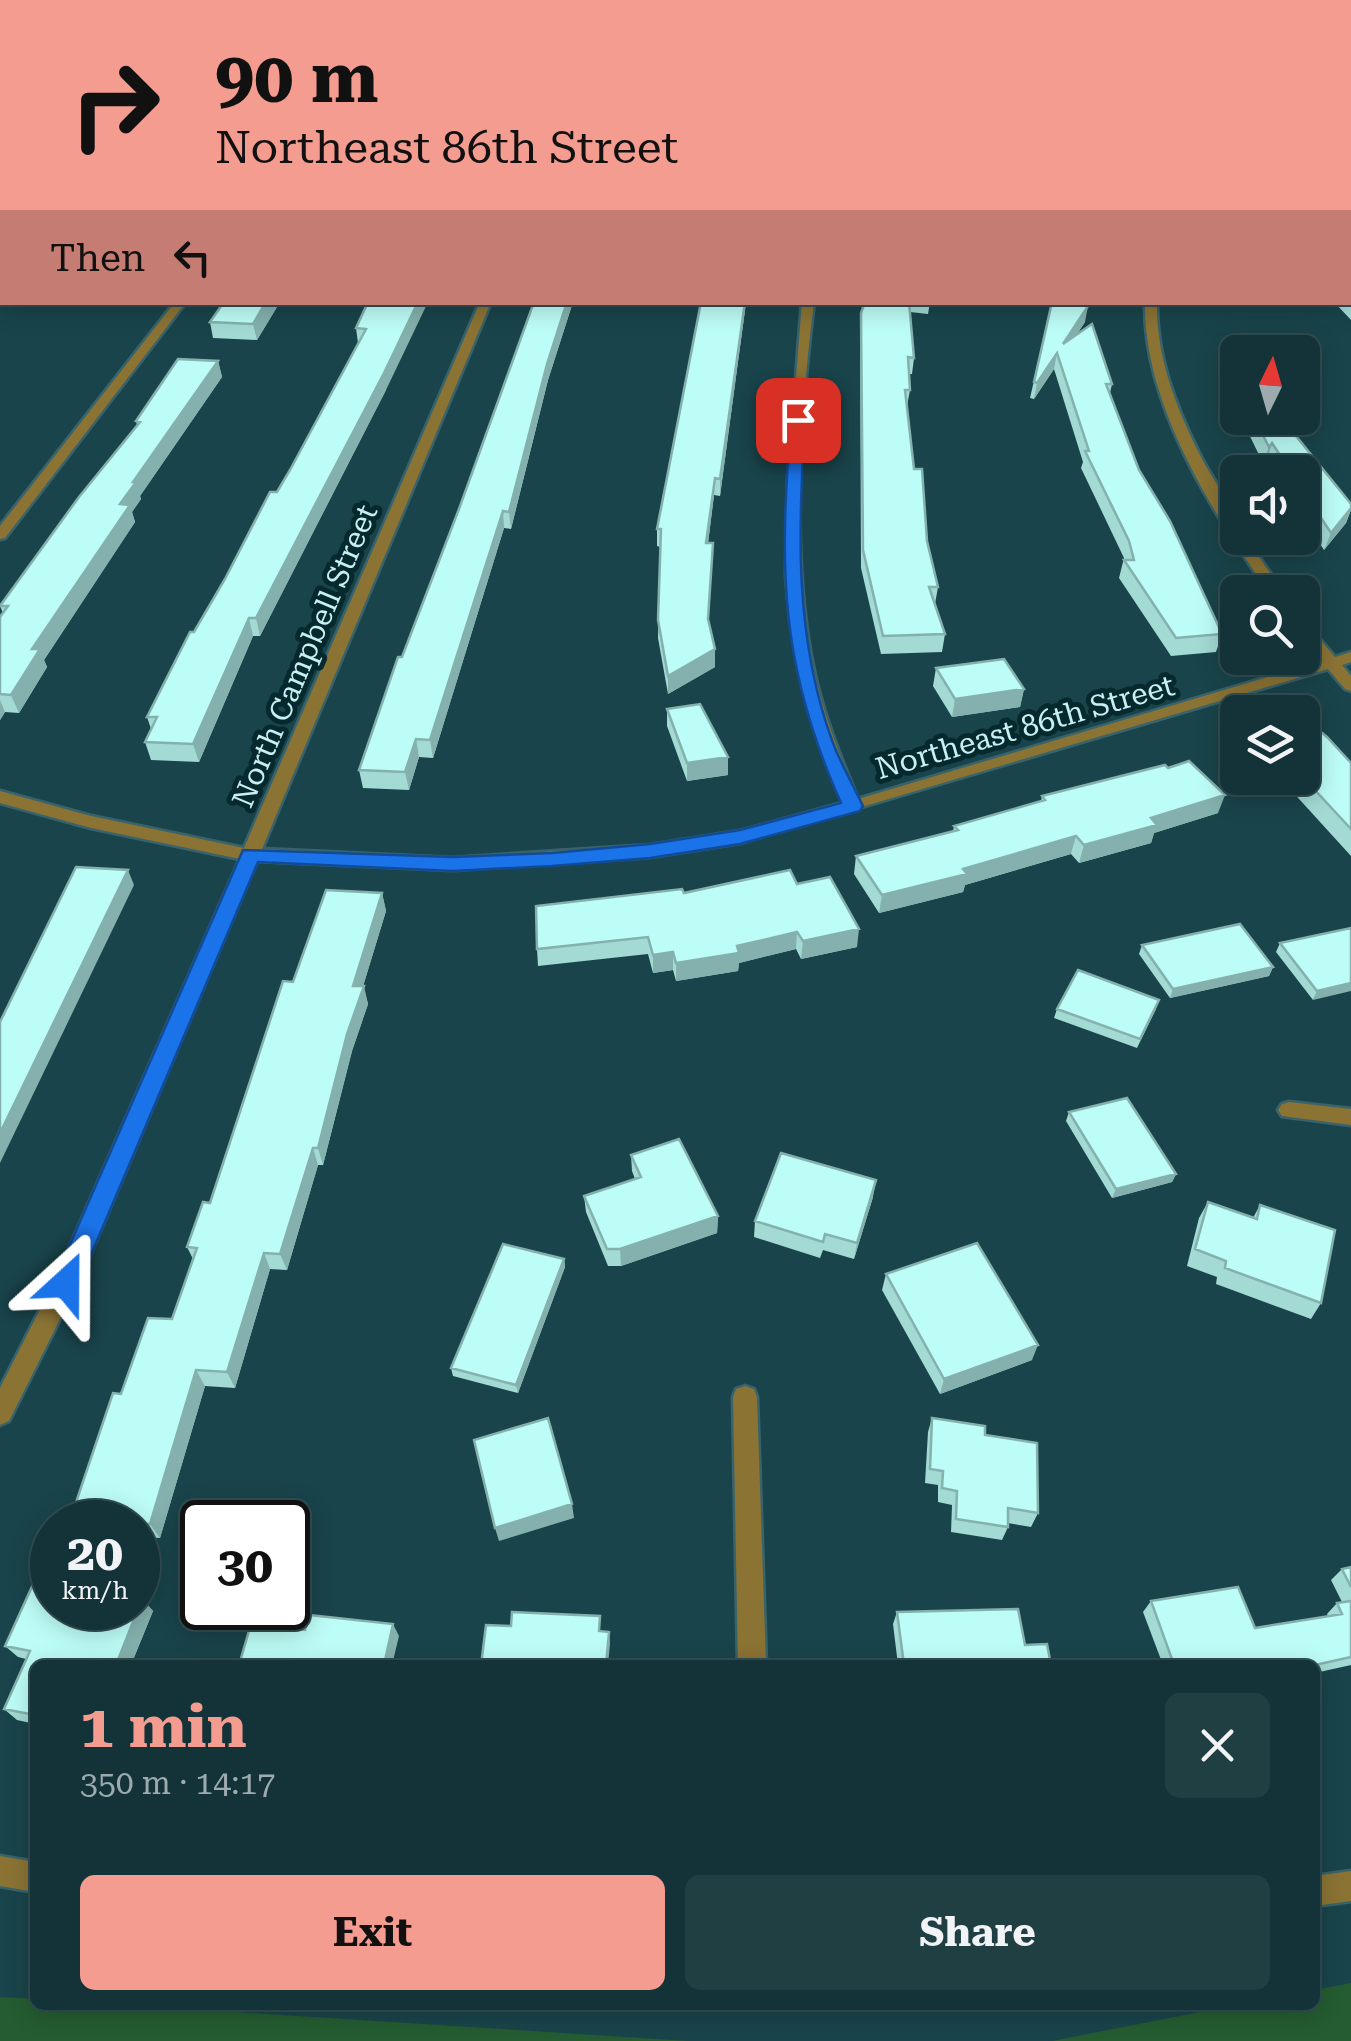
<!DOCTYPE html>
<html lang="en">
<head>
<meta charset="utf-8">
<style>
	:root { --surface:#133338; --page:#203f43; --text:#f1f3f6; --muted:#9daaae; --line:#324e53; --accent:#f59c90 }
	body { margin:0; font-family:"Roboto Serif",serif; background:var(--page); color:var(--text); height:100vh; display:flex; flex-direction:column; font-size:38px; white-space:nowrap }
	* { box-sizing:border-box; margin:0 }
	p { font-size:32px; color:var(--muted) }
	.icon { flex:none; width:55px; height:55px; fill:none; stroke:currentColor; stroke-width:2; stroke-linecap:round; stroke-linejoin:round }
	.map { position:relative; flex:1; overflow:hidden }
	.details { position:absolute; left:30px; top:1660px; width:1290px; height:350px; display:flex; flex-direction:column; background:var(--surface); border-radius:15px; box-shadow:0 5px 25px #0003,0 0 0 2px var(--line) }
	.details>* { flex:none }
	.banner { position:absolute; left:0px; top:0px; width:1352px; height:305px; box-shadow:0 5px 25px #0003,0 0 0 2px var(--line); background:#f59c90; color:#111; overflow:hidden }
	.needle { width:65px; rotate:5deg }
	.tools { position:absolute; left:1220px; top:335px; display:grid; gap:20px }
	.tools a { display:grid; place-items:center; width:100px; height:100px; border-radius:15px; background:var(--surface); box-shadow:0 5px 25px #0003,0 0 0 2px var(--line); font-size:50px }
	.speed { position:absolute; left:30px; top:1500px; display:flex; gap:20px; font-size:50px; font-weight:700; text-align:center }
	.speed>* { display:grid; place-content:center; width:130px; height:130px; border-radius:50%; background:var(--surface); box-shadow:0 5px 25px #0003,0 0 0 2px var(--line); line-height:1 }
	.speed small { font-size:25px; font-weight:400 }
	.speed .limit { border:5px solid #111; border-radius:15px; background:#fff; color:#111 }
	.pin { position:absolute; display:grid; place-items:center; width:85px; height:85px; color:#fff; margin:-42px; border-radius:20px; box-shadow:0 5px 15px #0006 }
	.me { position:absolute; width:110px; margin:-55px; rotate:24deg; stroke-linejoin:round; filter:drop-shadow(0 0 8px #0008) }
	.turn { display:flex; align-items:center; gap:35px; height:210px; padding:0 50px; font-size:45px }
	.turn .icon { width:130px; height:130px; stroke-width:2.5 }
	.turn b { display:block; font-size:70px; line-height:85px }
	.then { display:flex; align-items:center; height:95px; padding:0 50px; background:#0003; gap:20px; font-size:38px }
	.round { display:grid; place-items:center; flex:none; width:105px; height:105px; border-radius:15px; background:var(--page) }
	.headline { display:flex; align-items:center; justify-content:space-between; height:170px; padding:0 50px }
	h1 { font-size:60px; font-weight:700; line-height:75px; color:var(--accent) }
	.button { display:flex; gap:20px; margin-top:auto; padding:20px 50px }
	.button a { flex:1; height:115px; border-radius:15px; background:var(--accent); color:#111; font-size:40px; font-weight:700; line-height:115px; text-align:center }
	.button a+a { background:var(--page); color:var(--text) }
	.map>svg:first-child { display:block }
	.green { fill:#255c31 }
	.lines { fill:none; stroke-linecap:round; stroke-linejoin:round }
	.street-casing { stroke:#39636a; stroke-width:5 }
	.street { fill:#8b7334; fill-rule:evenodd }
	.wall { fill:#a3dad4 }
	.shaded-wall { fill:#84b1ad }
	.building { fill:#bdfdf7; stroke:#84b1ad; stroke-width:2.5 }
	.route { fill:#1a73e8; stroke:#114b97; stroke-width:2.5 }
	.labels { text-anchor:middle; stroke-width:10; stroke-linejoin:round; paint-order:stroke }
	.street-label { font-size:30px; fill:#c9eff5; stroke:#06292e }
</style>
</head>
<body>
<div class="map">
<svg width="1351" height="2041" viewBox="0 0 1351 2041">
	<rect width="100%" height="100%" fill="#19444b"/>
	<path class="green" d="M1351,1983V2041H1052L1236,2005H1315V1990Z
		M0,1997L35,1999V2005H123L689,2041H0Z"/>
	<g class="lines">
		<g class="street-casing">
			<path id="street" d="M505,0H513L514,2H507Z
				M2,198V206L0,207V199Z
				M1350,230H1351V236H1350Z
				M1350,263H1351V269H1350Z
				M175,302H186L5,538L0,539V526Z
				M480,302H491L262,849L453,858L650,845L740,831L843,803L808,709L790,620L786,575L788,479L802,302H814C800,413 791,552 812,661C821,709 839,754 858,799L1322,661L1302,637V623L1307,624L1335,657L1351,652V662L1342,665L1351,676V691L1345,689L1328,669L740,843L650,857L453,870L257,861L78,1283L9,1421L0,1425V1388L56,1278L240,859L91,828L0,803V791L91,816L244,848Z
				M1145,302H1157C1156,356 1175,405 1199,453C1211,479 1238,509 1238,538H1246L1283,592H1269C1212,513 1143,403 1145,302Z
				M1289,1102L1351,1109V1125L1282,1116L1278,1110L1282,1104Z
				M745,1386L754,1389L757,1397L766,1665H738L733,1397L736,1389Z
				M0,1856L35,1862V1892L0,1886Z
				M1351,1871V1901L1315,1906V1876Z"/>
		</g>
		<use href="#street" class="street"/>
	</g>
	<path class="wall" d="M541,0H1108L1045,2H539Z
		M1147,0H1267L1234,1L1235,2H1148Z
		M1350,272H1351V320L1334,302H1350Z
		M280,302L257,340L213,338L210,322Z
		M368,302L386,390L260,636H253L199,762L151,760L145,742L151,729L147,717L290,470L358,343L356,328Z
		M534,302H573L548,380L511,529L504,528L433,758L419,757L409,790L363,788L359,770L459,509Z
		M701,302H746L720,496L714,495L708,543L709,621L715,649V667L668,694L658,638L660,547L657,546V529Z
		M865,302H930L928,314L910,312L914,358L912,374H909L910,390L907,406L914,469L927,541L938,587L935,604L945,634L942,652L881,654L861,568L860,329Z
		M1052,302L1085,322L1077,334L1112,384L1110,393L1139,470L1222,634L1216,652L1171,656L1119,578L1124,558L1081,468L1083,462L1054,369L1034,399L1030,398Z
		M218,361L222,377L140,496L141,499L132,512L135,522L44,660L47,667L19,713L5,712L0,720V617L3,613L0,606L137,425L136,421Z
		M1227,365H1238V411L1223,381Z
		M1241,418H1299L1293,431L1351,504V510L1346,523L1324,550L1302,516V472H1275L1267,460L1263,463Z
		M936,668L1024,689L1020,707L952,717L933,686Z
		M667,709L728,757V775L687,781L667,726Z
		M1302,717L1351,763V856L1280,778H1302Z
		M1238,725V748L1231,742Z
		M1042,796L1218,813L1154,833L1151,843L1079,863L1071,854L965,885L963,892L879,913L854,874L856,856L953,832L954,826L1041,801Z
		M797,884L857,947L801,959L796,949L739,963L738,971L676,981L673,970L653,973L648,954L538,966L537,949L684,893Z
		M382,893L386,911L363,986L368,1004L352,1051L323,1165H318L287,1270L270,1269L235,1388L205,1386L160,1538L138,1537V1522H72L70,1520L121,1394L172,1319L193,1259L187,1247L210,1203L293,982Z
		M1351,928L1313,1000L1276,952L1280,943Z
		M1142,945L1273,967L1269,976L1170,998L1139,954Z
		M1057,1009H1156L1137,1048L1054,1018Z
		M1069,1112L1176,1174L1172,1182L1112,1198L1066,1121Z
		M631,1155L718,1216L717,1233L621,1266H608L586,1212L584,1196L635,1179L632,1171Z
		M873,1197L854,1259L823,1250L820,1258L754,1237L755,1221Z
		M1208,1202L1253,1218L1260,1205L1321,1303L1311,1319L1216,1284L1217,1277L1187,1266L1199,1218Z
		M564,1259L565,1267L518,1393L453,1376L451,1368Z
		M886,1274L1032,1360L940,1394L882,1290Z
		M932,1418L1038,1513L1031,1527L1008,1523V1527L1002,1540L951,1532L952,1505L938,1502V1485L925,1483L928,1432Z
		M1351,1567V1665L1315,1673V1665H1163L1143,1612L1151,1601L1255,1628L1328,1616L1327,1614L1337,1603L1342,1602L1331,1580L1342,1569Z
		M142,1599L153,1611L131,1665H35V1724L17,1720L4,1709L26,1659L18,1657L5,1646Z
		M897,1612L1025,1645L1051,1665H898L893,1624Z"/>
	<path class="shaded-wall" d="M287,0H301L298,2H284Z
		M973,0H990L989,2H948Z
		M0,107H2V121H0Z
		M266,302H280L257,340L253,324Z
		M418,302H428L386,390L260,636L256,618Z
		M567,302H573L548,380L511,529L509,512L547,364Z
		M745,302H746L720,496V479Z
		M1088,306L1085,322L1060,360L1063,344Z
		M1057,353L1054,369L1034,399L1037,383Z
		M218,361L222,377L140,496L141,499L132,512L135,522L44,660L47,667L19,713L11,695L32,649L133,482Z
		M1296,418H1299L1294,430L1283,442L1288,426Z
		M1272,443L1267,460L1263,463L1269,447Z
		M715,478L714,495L706,560V543Z
		M1351,508L1346,523L1324,550L1331,533Z
		M503,511L504,528L433,758L430,740Z
		M249,618L253,636L199,762L193,744Z
		M715,649V667L668,694V676Z
		M1024,689L1020,707L952,717L955,699Z
		M0,700L5,712L0,720Z
		M416,739L419,757L409,790L405,772Z
		M728,757V775L687,781V763Z
		M1225,795L1218,813L1154,833L1151,843L1079,863L1084,845L1151,818Z
		M1076,836L1071,854L965,885L963,892L879,913L882,895L963,869Z
		M128,870L134,885L0,1163V1133Z
		M382,893L386,911L358,1003L353,986Z
		M859,929L857,947L801,959L803,941Z
		M797,932L796,949L739,963L738,971L676,981V963L737,946Z
		M673,952V970L653,973V955Z
		M1273,967L1269,976L1170,998L1173,989Z
		M1351,983V991L1313,1000L1317,991Z
		M364,986L368,1004L352,1051L323,1165L318,1148L347,1034Z
		M313,1148L318,1165L287,1270L280,1254Z
		M1176,1174L1172,1182L1112,1198L1116,1189Z
		M876,1180L873,1197L854,1259L857,1243Z
		M718,1216L717,1233L621,1266L620,1249Z
		M264,1253L270,1269L235,1388L227,1372Z
		M564,1259L565,1267L518,1393L516,1385Z
		M1038,1345L1032,1360L940,1394L944,1379Z
		M196,1370L205,1386L160,1538L150,1524Z
		M572,1504L574,1518L499,1541L495,1528Z
		M142,1599L153,1611L131,1665H116Z
		M393,1624L399,1636L392,1665H384Z
		M609,1632L610,1644L608,1665H606Z"/>
	<path class="building" d="M0,0H287L284,2H2V107H0V71L2,65L0,64Z
		M541,0H973L948,2H539Z
		M1155,0H1233L1235,2H1157Z
		M224,302H266L253,324L210,322Z
		M368,302H418L384,373L256,618H249L193,744L145,742L157,717H147L190,632H194L225,579L270,492H277L290,470L366,329L356,328Z
		M534,302H567L547,364L509,512L503,511L430,740L416,739L405,772L359,770L398,657H402L459,509Z
		M701,302H745L720,479L715,478L706,543H713L708,619L715,649L668,676L658,620L661,529H657Z
		M865,302H909L914,358L908,357L910,390H905L914,469H922L927,541L938,587H929L945,634L883,636L863,550L861,313Z
		M1052,302H1089L1088,306L1063,344L1092,324L1112,384H1106L1139,470L1170,521L1222,634L1176,638L1124,560H1134L1129,541L1085,451H1089L1057,353L1037,383L1034,382Z
		M178,359L218,361L133,482H136L120,504L130,505L32,649H40L11,695L0,694V617L8,606H0L79,497L140,422L136,421Z
		M1227,365H1238V385Z
		M1254,418H1296L1288,426L1351,504V508L1331,533L1302,489V472H1291L1272,443L1269,447Z
		M1004,659L1024,689L955,699L936,668Z
		M700,704L728,757L687,763L667,709Z
		M1293,708L1298,712H1278Z
		M1302,717L1327,737L1351,763V829L1302,776Z
		M1189,761L1225,795L1151,818L1157,825L1084,845L1076,836L963,869L967,874L882,895L856,856L958,830L954,826L1045,800L1042,796L1165,765L1168,768Z
		M76,867L128,870L0,1133V1022Z
		M790,870L797,884L830,877L859,929L803,941L797,932L737,946L739,953L676,963L673,952L653,955L648,937L537,949L536,906L682,889L684,893Z
		M326,890L382,893L353,986H364L347,1034L318,1148H313L280,1254L264,1253L227,1372L196,1370L150,1524L70,1520L113,1393L121,1394L148,1318L172,1319L197,1248L187,1247L203,1202L210,1203L283,981L293,982Z
		M1240,924L1273,967L1173,989L1142,945Z
		M1351,928V983L1317,991L1280,943Z
		M1078,970L1159,1000L1140,1039L1057,1009Z
		M1127,1098L1176,1174L1116,1189L1069,1112Z
		M679,1139L718,1216L620,1249H607L584,1196L641,1177L631,1155Z
		M781,1153L876,1180L857,1243L825,1234L823,1242L755,1221Z
		M1208,1202L1257,1219L1260,1205L1335,1230L1321,1303L1225,1268L1226,1261L1195,1249Z
		M977,1243L1038,1345L944,1379L886,1274Z
		M503,1244L564,1259L516,1385L451,1368Z
		M548,1418L572,1504L495,1528L474,1440Z
		M932,1418L985,1426V1435L1037,1443L1038,1513L1008,1508V1527L956,1519L957,1491L942,1488L943,1471L930,1469Z
		M1351,1567V1587L1342,1569Z
		M35,1580L52,1583V1608H138V1598L142,1599L116,1665H35V1715L4,1709L30,1651L5,1646Z
		M1238,1587L1255,1628L1342,1614L1337,1603L1351,1601V1657L1315,1665H1174L1151,1601Z
		M1018,1609L1025,1645L1047,1644L1051,1665H904L897,1612Z
		M512,1612L600,1616L599,1631L609,1632L606,1665H481L486,1625L511,1626Z
		M309,1615L393,1624L384,1665H239L251,1624L305,1630Z
		M1315,1680L1320,1693L1315,1694Z"/>
	<path class="route" d="M798,415L805,420C798,529 794,638 833,743C841,764 853,785 863,806L860,811L740,844L650,858L552,866L453,871L258,862L79,1283L76,1291L66,1295L57,1291L53,1283L243,850L453,857L552,853L650,844L740,830L841,803C779,665 779,567 791,420Z"/>
	<g class="labels">
		<g class="street-label">
			<text transform="translate(305 656) rotate(-67)" y="10">North Campbell Street</text>
			<text transform="translate(1025 727) rotate(-16)" y="10">Northeast 86th Street</text>
		</g>
	</g>
</svg>
<div class="tools">
<a><svg class="needle" viewBox="-14 -14 28 28"><path d="M0-13l5 13h-10z" fill="#e53935"/><path d="M0 13l5-13h-10z" fill="#9daaae"/></svg></a>
<a><svg class="icon" aria-label="sound" viewBox="0 0 24 24"><path d="M4 9h4l5-4v14l-5-4H4zM17 9q2 3 0 6"/></svg></a>
<a><svg class="icon" aria-label="search" viewBox="0 0 24 24"><circle cx="10" cy="10" r="6"/><path d="M15 15l6 6"/></svg></a>
<a><svg class="icon" aria-label="layers" viewBox="0 0 24 24"><path d="M12 4l9 5-9 5-9-5zM3 14l9 5 9-5"/></svg></a>
</div>
<div class="speed"><div>20<small>km/h</small></div><div class="limit">30</div></div>
<div class="pin" style="left:798px;top:420px;background:#d93025"><svg class="icon" aria-label="arrive" viewBox="0 0 24 24"><path d="M6 21V4h12l-3 4 3 4H6"/></svg></div>
<svg class="me" style="left:66px;top:1283px" viewBox="-20 -20 40 40"><path d="M0-17L14 15 0 8-14 15z" fill="#1a73e8" stroke="#fff" stroke-width="4"/></svg>
<div class="banner">
<div class="turn"><svg class="icon" aria-label="right" viewBox="0 0 24 24"><path d="M7 20v-9h11M14 6l5 5-5 5"/></svg><div><b>90 m</b>Northeast 86th Street</div></div>
<div class="then">Then<svg class="icon" aria-label="left" viewBox="0 0 24 24"><path d="M17 20v-9H6M10 6l-5 5 5 5"/></svg></div>
</div>
<section class="details">
<div class="headline"><div><h1>1 min</h1><p>350 m · 14:17</p></div><a class="round"><svg class="icon" aria-label="close" viewBox="0 0 24 24"><path d="M6 6l12 12M18 6L6 18"/></svg></a></div>
<div class="button"><a>Exit</a><a>Share</a></div>
</section>
</div>
</body>
</html>
